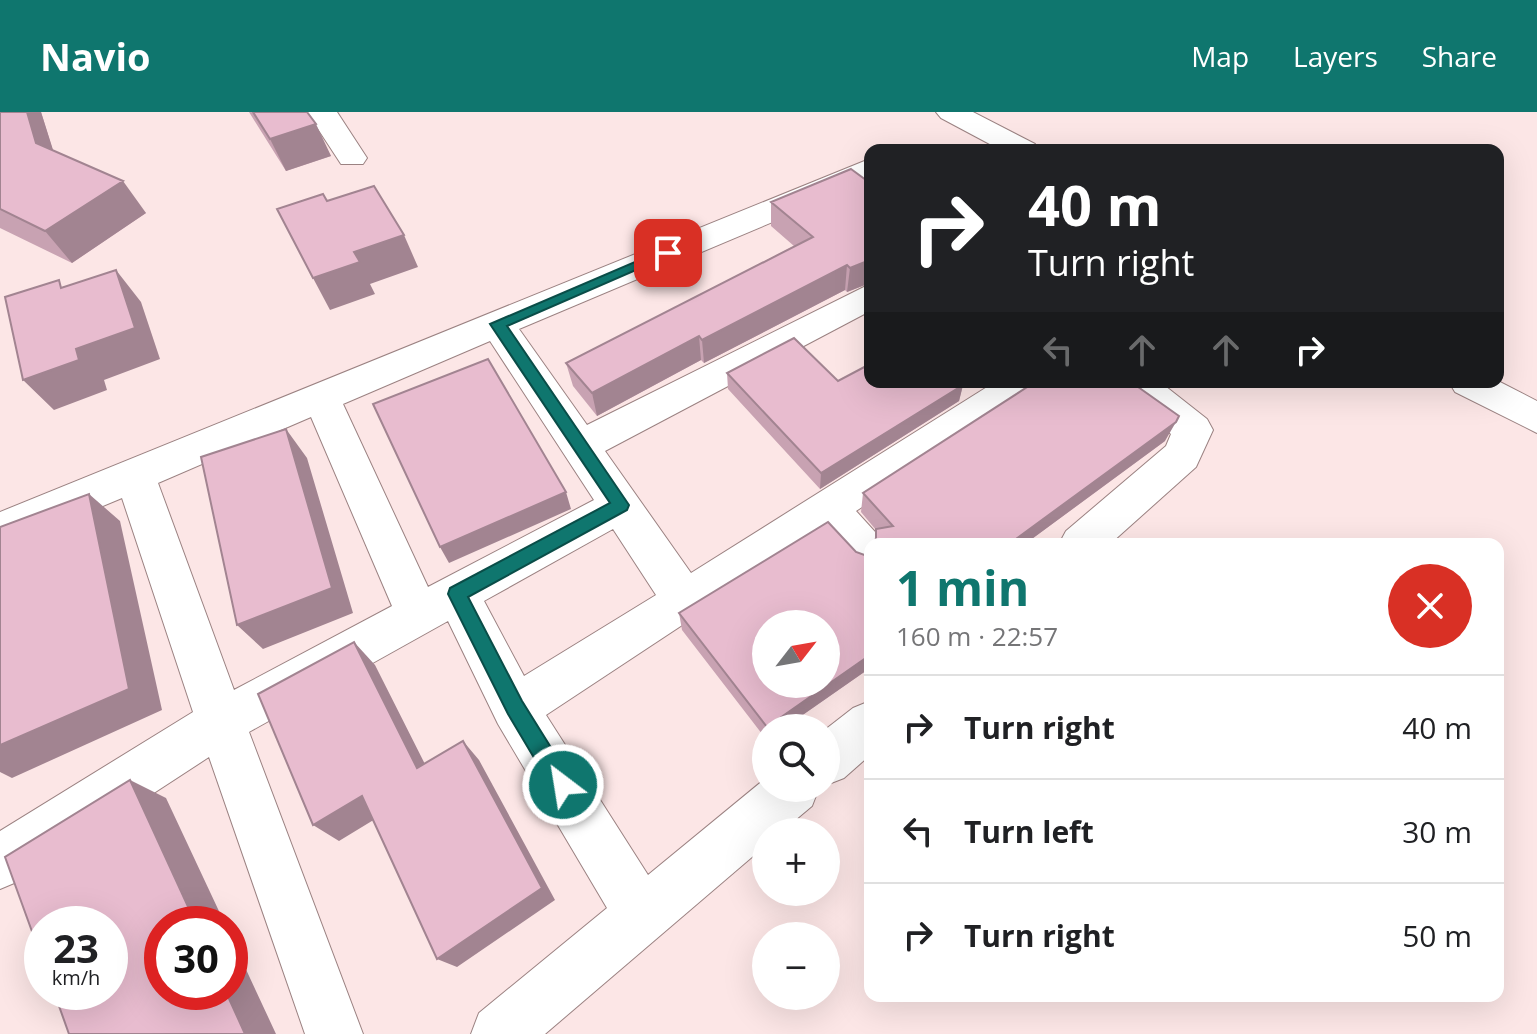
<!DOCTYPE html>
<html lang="en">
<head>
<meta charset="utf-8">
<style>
	:root { --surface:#fff; --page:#f2f2f2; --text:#202124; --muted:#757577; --line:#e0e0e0; --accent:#0f766e }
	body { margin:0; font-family:"Open Sans",sans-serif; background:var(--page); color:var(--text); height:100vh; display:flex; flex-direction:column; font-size:30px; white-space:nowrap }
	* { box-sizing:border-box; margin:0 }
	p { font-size:26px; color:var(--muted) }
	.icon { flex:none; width:44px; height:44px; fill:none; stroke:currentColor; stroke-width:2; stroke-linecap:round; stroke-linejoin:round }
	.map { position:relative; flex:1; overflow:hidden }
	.drawer { position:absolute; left:864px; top:426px; width:640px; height:464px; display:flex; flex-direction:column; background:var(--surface); border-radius:16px; box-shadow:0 8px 32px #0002 }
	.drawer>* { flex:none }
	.banner { position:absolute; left:864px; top:32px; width:640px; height:244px; border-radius:16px; box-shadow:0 8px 32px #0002; background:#202124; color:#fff; overflow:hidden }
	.needle { width:52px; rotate:59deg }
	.tools { position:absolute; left:752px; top:498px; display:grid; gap:16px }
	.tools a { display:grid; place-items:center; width:88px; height:88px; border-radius:50%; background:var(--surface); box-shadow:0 8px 32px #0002; font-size:40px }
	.speed { position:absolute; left:24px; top:794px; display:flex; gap:16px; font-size:40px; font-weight:700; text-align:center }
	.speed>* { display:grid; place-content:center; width:104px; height:104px; border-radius:50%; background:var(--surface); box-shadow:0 8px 32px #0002; line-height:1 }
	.speed small { font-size:20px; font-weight:400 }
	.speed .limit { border:12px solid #d22; background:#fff; color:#111 }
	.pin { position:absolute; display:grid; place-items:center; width:68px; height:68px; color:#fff; margin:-34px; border-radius:16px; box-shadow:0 4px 12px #0006 }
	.me { position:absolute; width:88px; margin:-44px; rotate:329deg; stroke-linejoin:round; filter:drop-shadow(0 0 6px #0008) }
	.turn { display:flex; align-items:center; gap:28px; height:168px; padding:0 32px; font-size:36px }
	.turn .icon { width:104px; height:104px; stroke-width:2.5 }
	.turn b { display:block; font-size:56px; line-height:68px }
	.lanes { display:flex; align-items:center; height:76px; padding:0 32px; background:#0003; justify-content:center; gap:40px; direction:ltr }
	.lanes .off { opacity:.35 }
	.round { display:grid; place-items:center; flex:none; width:84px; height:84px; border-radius:42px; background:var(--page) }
	.headline { display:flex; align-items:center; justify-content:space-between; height:136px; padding:0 32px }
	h1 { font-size:48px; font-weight:700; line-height:60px; color:var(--accent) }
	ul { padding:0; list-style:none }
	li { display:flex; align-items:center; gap:24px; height:104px; padding:0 32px; border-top:2px solid var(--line) }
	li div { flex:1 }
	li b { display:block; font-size:30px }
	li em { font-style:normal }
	header { display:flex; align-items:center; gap:48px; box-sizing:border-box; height:112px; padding:0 40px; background:var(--accent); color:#fff }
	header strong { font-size:38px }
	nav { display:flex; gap:44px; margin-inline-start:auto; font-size:28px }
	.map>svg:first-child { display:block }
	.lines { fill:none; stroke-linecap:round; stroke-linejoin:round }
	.minor-casing { stroke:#9b8282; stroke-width:2 }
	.tertiary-casing { stroke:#9b8282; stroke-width:2 }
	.minor { fill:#fff; fill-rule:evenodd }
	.tertiary { fill:#fff; fill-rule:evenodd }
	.wall { fill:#c8a2b2 }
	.shaded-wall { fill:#a28491 }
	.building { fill:#e8bccf; stroke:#a28491; stroke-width:2; fill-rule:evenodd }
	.route { fill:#0f766e; stroke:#0a4d48; stroke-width:2 }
</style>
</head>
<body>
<header>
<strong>Navio</strong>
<nav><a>Map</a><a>Layers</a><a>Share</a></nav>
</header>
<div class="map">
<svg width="1537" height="922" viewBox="0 0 1537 922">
	<rect width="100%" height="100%" fill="#fce6e6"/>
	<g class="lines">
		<g class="minor-casing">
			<path id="minor" d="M307,0H337L367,46L363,52H341Z
				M867,48H870V69L519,217L587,313L870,172V199L605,339L691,461L995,270H1043L1037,280L856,399L886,432H870V461L855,456L823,420L546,603L648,763L766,666V676H819L812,694L781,720H766V733L545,922H471L479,901L607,796L498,612L448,509L249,620L363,922H305L209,645L19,769L0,777V719L193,600L122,386L0,437V400ZM490,229L594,388L428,475L343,292ZM311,305L392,494L234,578L158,371ZM613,417L656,483L524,564L484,489Z
				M1115,270H1160L1207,307L1213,318L1196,355L1110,432H1059L1066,419L1166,334L1171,322L1121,280Z
				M870,589V643L844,666L826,673V617L853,596Z"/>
		</g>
		<g class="tertiary-casing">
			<path id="tertiary" d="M936,0H973L1035,32L1039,38H1001L941,6Z
				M1498,269L1537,289V321L1455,280L1449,270Z"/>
		</g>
		<use href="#minor" class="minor"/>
		<use href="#tertiary" class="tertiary"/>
	</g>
	<path class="wall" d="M0,0H41L53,39L146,101L72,151L0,116Z
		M249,0H307L331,44L286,59Z
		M870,71V171L847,180L845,178L704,251L701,248L597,304L573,274L566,251L794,134L771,114V90Z
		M727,261L838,269L963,273L959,289L820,377L728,277Z
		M1165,329L1025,432H874L876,418L861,400L863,381Z
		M856,440L870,445V556L784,616H766V627L682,518L679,501Z"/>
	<path class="shaded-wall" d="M27,0H41L61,63L36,31Z
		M316,12L331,44L286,59L270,27Z
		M123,69L146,101L72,151L45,119Z
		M404,123L418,155L370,172L375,182L330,198L313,166L354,140Z
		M870,148V171L847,180L850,156Z
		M847,153L845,178L704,251L702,228Z
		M116,158L141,190L160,247L104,268L107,278L54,298L23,268Z
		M699,224L701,248L597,304L592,281Z
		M963,273L959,289L820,377L821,361Z
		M1176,310L1165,329L1025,432H1009Z
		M286,317L307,346L353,501L263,537L237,513Z
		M566,380L571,397L449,451L440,435Z
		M89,382L120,409L162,598L12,666L0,660V633Z
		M354,530L375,553L436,674L417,656Z
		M870,543V556L784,616H767V615Z
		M463,629L479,648L555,788L457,855L437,847Z
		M130,668L166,686L225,812H196Z
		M362,684L385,701L339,729L313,713Z
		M230,823L276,922H245L226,880H230Z"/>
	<path class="building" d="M0,0H27L36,31L123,69L45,119L0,97Z
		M253,0H307L316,12L270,27Z
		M851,57L870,71V148L850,156L847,153L702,228L699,224L592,281L566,251L813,125L771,90Z
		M374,74L404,123L354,140L360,150L313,166L277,97L323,82L327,89Z
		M116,158L135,216L76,237L79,248L23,268L5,185L59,168L61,176Z
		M794,226L838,269L870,252V270H960L963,273L821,361L727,261Z
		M488,247L566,380L440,435L373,292Z
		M1035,270H1131L1179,304L1176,310L1009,432H876V417L893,414L863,381Z
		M286,317L332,476L237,513L201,345Z
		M89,382L129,577L0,633V415Z
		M828,410L856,440L870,445V543L767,615L679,501ZM766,512H826V572H766Z
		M354,530L417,656L463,629L542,776L437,847L362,684L313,713L258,582Z
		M130,668L196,812H162V880H226L245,922H69L54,880H110V812H42V847L5,745Z"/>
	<path class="route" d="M663,138L675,141L507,214L629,393L627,398L468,485L522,589L570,666L573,673L570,681L563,684L555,681L508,602L448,482L450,476L610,391L490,212Z"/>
</svg>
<div class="tools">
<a><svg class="needle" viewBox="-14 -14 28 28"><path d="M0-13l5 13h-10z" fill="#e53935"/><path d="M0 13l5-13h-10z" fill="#757577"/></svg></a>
<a><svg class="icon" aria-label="search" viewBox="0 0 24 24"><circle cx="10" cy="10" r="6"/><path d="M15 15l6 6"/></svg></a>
<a>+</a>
<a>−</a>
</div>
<div class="speed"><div>23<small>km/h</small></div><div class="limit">30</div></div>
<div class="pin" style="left:668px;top:141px;background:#d93025"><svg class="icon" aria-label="arrive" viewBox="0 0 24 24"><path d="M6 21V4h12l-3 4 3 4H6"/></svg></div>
<svg class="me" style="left:563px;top:673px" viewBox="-20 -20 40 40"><circle r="17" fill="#0f766e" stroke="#fff" stroke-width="3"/><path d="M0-11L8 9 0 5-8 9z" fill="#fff"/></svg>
<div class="banner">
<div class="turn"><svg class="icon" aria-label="right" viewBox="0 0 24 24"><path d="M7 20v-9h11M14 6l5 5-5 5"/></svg><div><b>40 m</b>Turn right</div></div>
<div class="lanes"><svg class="icon off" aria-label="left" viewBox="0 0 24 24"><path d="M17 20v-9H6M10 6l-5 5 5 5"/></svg><svg class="icon off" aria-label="ahead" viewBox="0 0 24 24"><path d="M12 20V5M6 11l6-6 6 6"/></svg><svg class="icon off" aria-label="ahead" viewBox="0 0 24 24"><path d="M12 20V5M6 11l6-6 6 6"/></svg><svg class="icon" aria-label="right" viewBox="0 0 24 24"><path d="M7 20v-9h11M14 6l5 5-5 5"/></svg></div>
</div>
<section class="drawer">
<div class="headline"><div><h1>1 min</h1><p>160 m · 22:57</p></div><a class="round" style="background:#d93025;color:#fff"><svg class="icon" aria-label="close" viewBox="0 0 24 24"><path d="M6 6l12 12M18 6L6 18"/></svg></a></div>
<ul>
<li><svg class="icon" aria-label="right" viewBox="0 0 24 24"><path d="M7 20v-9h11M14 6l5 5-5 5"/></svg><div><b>Turn right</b></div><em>40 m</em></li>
<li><svg class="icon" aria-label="left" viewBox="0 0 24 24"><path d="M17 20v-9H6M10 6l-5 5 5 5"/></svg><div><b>Turn left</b></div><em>30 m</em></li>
<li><svg class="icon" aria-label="right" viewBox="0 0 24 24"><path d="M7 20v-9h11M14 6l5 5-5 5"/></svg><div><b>Turn right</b></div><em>50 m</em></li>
</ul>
</section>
</div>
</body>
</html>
